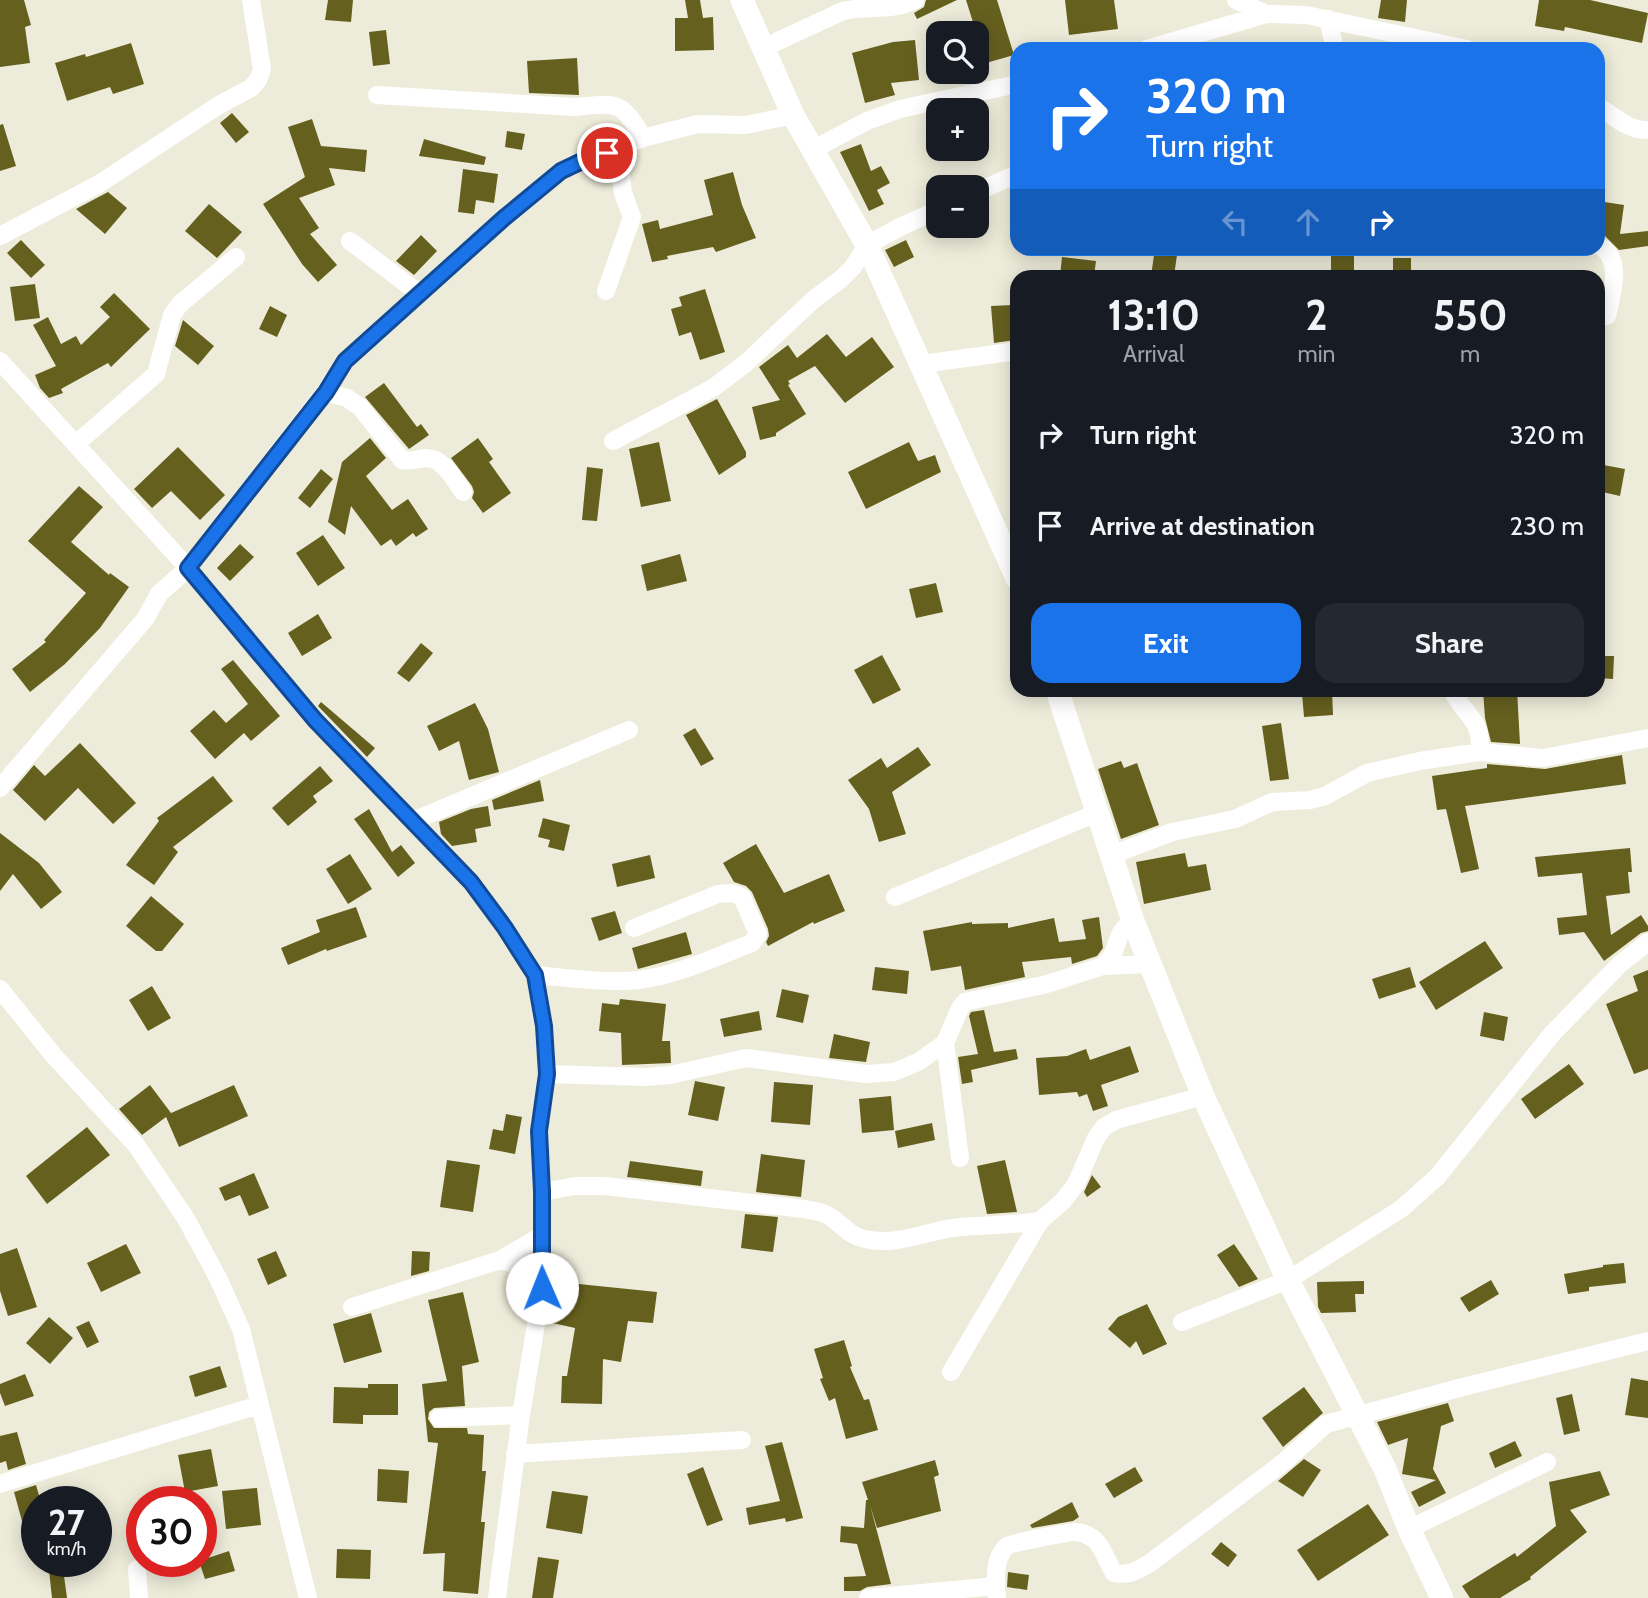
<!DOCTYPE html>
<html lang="en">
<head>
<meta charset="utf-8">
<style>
	:root { --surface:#171b24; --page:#242831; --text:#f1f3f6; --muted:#9ea1a6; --accent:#1a73e8 }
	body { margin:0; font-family:Cabin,sans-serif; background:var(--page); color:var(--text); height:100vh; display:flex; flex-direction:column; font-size:26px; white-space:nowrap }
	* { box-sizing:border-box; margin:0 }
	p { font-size:23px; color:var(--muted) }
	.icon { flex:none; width:38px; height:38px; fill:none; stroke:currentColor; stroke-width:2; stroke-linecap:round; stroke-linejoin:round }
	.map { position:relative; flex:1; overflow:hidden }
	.panel { position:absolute; left:1010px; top:270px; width:595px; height:427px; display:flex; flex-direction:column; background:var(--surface); border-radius:21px; box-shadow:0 4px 18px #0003 }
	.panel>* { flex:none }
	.banner { position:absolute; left:1010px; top:42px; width:595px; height:214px; border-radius:21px; box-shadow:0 4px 18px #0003; background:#1a73e8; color:#fff; overflow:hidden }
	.buttons { position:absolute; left:926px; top:21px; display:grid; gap:14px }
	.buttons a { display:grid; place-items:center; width:63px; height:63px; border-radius:14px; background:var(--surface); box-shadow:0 4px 18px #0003; font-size:35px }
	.speed { position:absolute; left:21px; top:1486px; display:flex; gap:14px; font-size:35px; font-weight:700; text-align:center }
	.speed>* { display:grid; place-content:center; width:91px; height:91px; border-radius:50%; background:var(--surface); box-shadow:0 4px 18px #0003; line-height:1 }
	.speed small { font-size:18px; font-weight:400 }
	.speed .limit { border:10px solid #d22; background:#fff; color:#111 }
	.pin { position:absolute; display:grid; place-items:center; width:60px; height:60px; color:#fff; margin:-30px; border:4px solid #fff; border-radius:50%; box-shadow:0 2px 7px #0007 }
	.me { position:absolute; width:77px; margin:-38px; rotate:359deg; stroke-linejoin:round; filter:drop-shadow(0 0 5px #0008) }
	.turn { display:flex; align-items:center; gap:24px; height:147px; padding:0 21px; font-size:32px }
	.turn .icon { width:91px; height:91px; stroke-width:2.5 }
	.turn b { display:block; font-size:49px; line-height:60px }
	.lanes { display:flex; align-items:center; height:66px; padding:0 21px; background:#0003; justify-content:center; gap:35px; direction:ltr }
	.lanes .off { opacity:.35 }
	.eta { display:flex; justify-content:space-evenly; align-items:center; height:119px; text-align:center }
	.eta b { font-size:42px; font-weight:700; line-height:49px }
	.primary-button { display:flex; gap:14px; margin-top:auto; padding:14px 21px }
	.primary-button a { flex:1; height:80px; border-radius:21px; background:var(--accent); color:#fff; font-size:28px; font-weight:700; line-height:80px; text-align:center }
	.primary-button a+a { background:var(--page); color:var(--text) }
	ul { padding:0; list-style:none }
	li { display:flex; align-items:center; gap:21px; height:91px; padding:0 21px }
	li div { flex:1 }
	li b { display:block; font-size:26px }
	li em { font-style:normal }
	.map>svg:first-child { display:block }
	.building { fill:#66601f }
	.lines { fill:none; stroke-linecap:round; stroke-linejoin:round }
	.minor { stroke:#fff; stroke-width:18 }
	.tertiary { stroke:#fff; stroke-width:23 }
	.route-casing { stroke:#114b97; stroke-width:18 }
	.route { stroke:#1a73e8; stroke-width:12 }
</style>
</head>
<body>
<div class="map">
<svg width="1648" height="1598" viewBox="0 0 1648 1598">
	<rect width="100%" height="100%" fill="#edecda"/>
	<path class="building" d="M0,0H24L31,25L25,27L30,63L0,67Z
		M328,0H353L351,22L325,20Z
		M685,0H700L703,18L713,17L714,50L675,51V18H688Z
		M926,0H957L917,19L914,13L924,7Z
		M966,0H997L1014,55L986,63Z
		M1065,0H1114L1118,29L1069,35Z
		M1381,0H1407L1405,22L1378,18Z
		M1539,0H1590L1648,13L1642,43L1565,27L1564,31L1535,26Z
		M386,30L390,64L373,66L369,32Z
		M915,40L919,80L891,83L895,95L865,103L852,53L893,42Z
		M131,43L144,84L113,94L110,87L67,101L55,63L85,54L86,57Z
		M577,58L579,95L529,93L527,61Z
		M232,113L249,132L236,143L220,123Z
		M312,119L321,146L367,150L365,172L329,168L335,185L299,198L319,228L310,234L337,265L318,282L302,264L263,204L305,177L288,127Z
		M3,124L16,166L0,171V125Z
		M507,131L525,134L522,150L505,147Z
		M424,139L486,157L484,165L419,156Z
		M861,144L871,171L881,166L890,183L877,190L884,204L869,211L840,152Z
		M463,169L498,174L494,203L476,200L474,214L458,212Z
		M733,172L742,205L756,238L716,252L713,247L667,256L668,259L652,262L642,224L658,220L660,229L713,215L704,180Z
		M108,192L127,208L105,234L76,209Z
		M1598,201L1624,205L1620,234L1648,231V246L1619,250L1604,235L1603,228H1598Z
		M209,204L242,232L217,258L185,231Z
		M421,235L437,251L414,275L396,261Z
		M21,240L45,265L31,278L7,253Z
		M906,240L914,257L894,267L885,250Z
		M1155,248H1178L1174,276H1151Z
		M1331,248H1354V276H1331Z
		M1062,257L1096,261L1094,276H1060Z
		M1393,258H1411V276H1393Z
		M35,284L40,318L15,321L10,287Z
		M705,289L725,352L700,360L691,332L679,336L671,309L682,306L679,297Z
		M114,293L150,329L111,367L108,363L61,389L63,393L49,398L40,388L35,375L56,366L33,325L48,317L61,344L76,336L81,345L110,317L100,307Z
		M1013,305L1015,340L994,343L991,306Z
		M270,306L287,315L277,337L259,329Z
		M183,320L214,346L198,365L175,346Z
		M827,334L846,357L872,337L894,367L845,403L815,366L788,381L790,384L788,385L806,414L776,433V436L760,440L752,407L780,400L759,367L788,345L797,358Z
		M384,383L417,427L421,424L429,435L409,449L365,397Z
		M717,399L746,452V457L719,475L686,415Z
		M370,438L386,458L366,476L392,510L408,499L428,529L416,537L413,533L396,546L391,539L381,546L351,506L345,535L328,522L342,462Z
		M478,438L493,459L489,462L511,493L483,513L472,498L474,492L472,486L451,458Z
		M659,442L671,501L641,507L629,449Z
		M909,442L918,461L935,455L941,472L866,509L848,472Z
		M178,447L225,495L200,520L171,491L152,508L134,489Z
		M1598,464L1625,469L1620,496L1598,491Z
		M587,467L603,469L597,521L582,520Z
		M321,469L333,479L310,508L298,498Z
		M79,486L103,507L71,542L109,575L110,573L129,587L100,628L65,664L30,692L12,669L46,642L44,640L86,593L28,541Z
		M323,535L345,568L318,586L296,553Z
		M240,544L254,557L230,581L217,568Z
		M680,554L687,581L647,591L641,565Z
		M936,583L943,612L916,618L909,589Z
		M318,614L332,638L302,656L288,633Z
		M421,643L433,653L409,682L397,673Z
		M882,655L901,690L873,704L854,670Z
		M1598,656H1614L1613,679L1598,678Z
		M233,660L280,716L251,741L244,733L215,759L190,731L214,710L226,723L248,704L221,669Z
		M1332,690L1333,715L1304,717L1302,693Z
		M1483,690H1517L1520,744L1491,742L1485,718Z
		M321,702L375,748L367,757L318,706Z
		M475,703L488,729L499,772L469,780L459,741L439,751L427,726Z
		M1281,723L1289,779L1270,781L1262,726Z
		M695,728L714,759L701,766L683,735Z
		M80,743L136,803L113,824L78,788L45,821L13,790L34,765L45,776Z
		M918,747L931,765L892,792L906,834L879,842L869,809L848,780L881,758L887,768Z
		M1622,755L1626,784L1465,806L1479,869L1461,873L1446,809L1437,810L1432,776L1487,768V764L1545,769Z
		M1121,761L1124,768L1137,763L1159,825L1121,839L1098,769Z
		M320,766L333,781L313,796L317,802L288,826L272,808Z
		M213,776L233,801L173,847L178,852L154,885L126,865L159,821L157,818Z
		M540,780L544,801L494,810L492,800Z
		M488,806L491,826L475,829L477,842L452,846L441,834L439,822L471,809Z
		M369,809L392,852L401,845L415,863L398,877L354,819Z
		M543,818L570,825L564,851L548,847L550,840L538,837Z
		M0,833L39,863L62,892L41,909L13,874L0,891Z
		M756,844L784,893L829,874L845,911L814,924L813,922L768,946L766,942L769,936L768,929L752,892L746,886L734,882L723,863Z
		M1630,848L1632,872H1628L1630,893L1606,896L1611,935L1641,915L1648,926V931L1641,933L1604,961L1584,932L1559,935L1557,918L1587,915L1582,873L1538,877L1535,857Z
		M1185,853L1188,867L1206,864L1211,890L1144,904L1136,862Z
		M350,854L372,889L348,904L326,869Z
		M650,855L655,878L617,887L612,864Z
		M151,896L184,924L162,951H156L126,926Z
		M356,907L367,937L327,951L326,949L288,965L281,948L320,932L316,920Z
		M615,911L622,933L599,941L591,918Z
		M1099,917L1103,948L1097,956L1072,964L1071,957L1022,962L1025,977L965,990L961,966L931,971L923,931L972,922V924L1008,923V928L1054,918L1059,942L1086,939L1082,920Z
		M686,932L692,954L638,969L632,948Z
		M1485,941L1503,968L1436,1010L1419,982Z
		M875,967L909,971L907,994L872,990Z
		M1410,967L1416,987L1379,999L1372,979Z
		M1648,970V1069L1634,1074L1606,1004L1638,991L1633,976Z
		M152,986L171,1018L148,1031L129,1000Z
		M782,989L809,995L803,1023L776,1017Z
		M620,999L666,1004L662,1041H670L671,1063L622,1065L621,1033L599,1031L602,1003L619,1005Z
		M984,1010L994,1052L1016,1049L1018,1059L971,1070L973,1082L962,1084L958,1057L978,1054L969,1016L971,1012Z
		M759,1011L762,1030L724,1037L720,1019Z
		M1484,1012L1508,1017L1504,1041L1480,1036Z
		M834,1034L870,1042L866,1062L829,1058Z
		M1130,1046L1139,1072L1101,1085L1108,1106L1093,1111L1087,1094L1079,1097L1077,1092L1039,1095L1036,1058L1067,1056L1086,1049L1090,1060Z
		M1569,1064L1584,1084L1535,1119L1521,1099Z
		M695,1081L725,1087L718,1121L688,1115Z
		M774,1082L813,1085L810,1125L771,1122Z
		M150,1085L171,1113L169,1114L234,1085L248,1116L179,1147L166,1117L142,1135L119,1109Z
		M891,1096L894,1130L862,1133L859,1099Z
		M506,1114L522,1117L515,1154L489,1149L493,1129L503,1131Z
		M932,1123L935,1140L898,1148L895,1131Z
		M87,1127L110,1155L47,1204L26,1176Z
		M761,1154L805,1160L801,1197L756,1192Z
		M447,1160L480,1165L473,1212L440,1207Z
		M1005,1160L1017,1212L987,1214L977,1166Z
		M630,1161L703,1171L701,1186L627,1177Z
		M254,1173L269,1208L249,1216L240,1195L225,1201L219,1188Z
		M1092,1175L1101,1187L1087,1197L1084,1192Z
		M745,1214L778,1217L773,1252L741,1248Z
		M126,1244L141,1273L101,1292L87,1263Z
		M1234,1244L1258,1279L1239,1287L1217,1255Z
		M17,1248L37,1307L8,1316L0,1291V1254Z
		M276,1251L287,1276L268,1285L257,1259Z
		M412,1251L430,1252L429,1271L411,1276Z
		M1624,1263L1626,1283L1589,1287V1291L1568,1294L1564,1274L1603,1267V1265Z
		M553,1278L569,1283L657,1292L653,1323L628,1321L621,1362L603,1359L602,1404L561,1403L562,1376H567L575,1328L548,1322Z
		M1491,1280L1499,1294L1469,1312L1460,1298Z
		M1364,1281V1294H1355L1356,1312L1321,1313L1318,1307L1317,1282Z
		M463,1292L479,1362L462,1366L465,1406L434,1408L429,1412L428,1419L434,1428H467L468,1434L484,1435L482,1471H486L481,1522H485L478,1594L443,1591L445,1553L423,1554L438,1443L428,1442L422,1384L447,1381L428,1300Z
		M1147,1304L1167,1344L1143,1355L1136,1341L1130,1348L1108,1329L1118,1317Z
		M371,1313L382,1352L344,1363L333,1324Z
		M49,1317L73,1338L50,1364L26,1343Z
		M89,1321L99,1342L87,1348L76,1327Z
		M844,1340L852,1366L850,1367L864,1400L869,1399L878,1430L846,1439L835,1398L829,1401L820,1379L823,1378L814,1349Z
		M220,1366L227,1387L195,1397L189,1376Z
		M25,1374L34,1396L5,1406L0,1393V1384Z
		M1631,1378L1648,1381V1418L1625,1415Z
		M368,1384H398V1415H363V1424L333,1423L334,1387L368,1388Z
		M1304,1387L1323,1413L1283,1447L1262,1418Z
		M1572,1394L1580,1431L1564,1435L1556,1398Z
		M1448,1403L1454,1421L1441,1426L1433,1469L1446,1493L1419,1507L1411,1492L1436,1480L1402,1474L1408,1438L1388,1445L1377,1422Z
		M17,1432L26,1464L8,1470L6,1461L0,1463V1436Z
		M1515,1441L1522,1456L1495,1468L1489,1453Z
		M782,1442L803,1518L786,1522L785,1518L749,1525L746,1508L780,1501L765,1446Z
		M211,1449L218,1486L185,1492L178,1455Z
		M1304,1459L1321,1470L1303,1497L1278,1481Z
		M935,1460L939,1475L934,1477L941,1511L877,1528L870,1505L891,1584L867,1587L860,1591H844V1577L866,1576L857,1544L840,1542L841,1526L864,1528L866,1500H868L862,1482Z
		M703,1467L723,1520L707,1526L687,1474Z
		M1135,1467L1143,1481L1114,1498L1105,1484Z
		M378,1469L409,1471L407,1503L377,1501Z
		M1600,1471L1610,1495L1570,1510L1587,1532L1530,1577L1531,1579L1500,1598H1470L1462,1586L1515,1553L1517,1557L1556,1526L1549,1482Z
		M36,1485L41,1502H37V1556L32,1557L14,1492Z
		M257,1488L261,1525L226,1529L222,1491Z
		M552,1491L588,1496L582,1534L546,1528Z
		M1072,1502L1079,1517L1073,1521L1032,1528L1030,1525Z
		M1368,1504L1389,1535L1318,1581L1297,1550Z
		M1221,1542L1237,1555L1228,1567L1211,1554Z
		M337,1549L371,1550L370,1579L336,1578Z
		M229,1551L235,1571L205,1579L199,1561Z
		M538,1557L559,1560L553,1598H532Z
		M48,1561H62L67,1598H52Z
		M1008,1572L1029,1575L1027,1590L1007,1587Z"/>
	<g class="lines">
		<path class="minor" d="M1236,0L1266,14
			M1328,19L1335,49
			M763,48L843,11C867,5 892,12 915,0
			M1147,49L1266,14L1306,15L1467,49
			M377,95L575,107C618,103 621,100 643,138
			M1598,106C1613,116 1629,131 1648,130
			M814,149L867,121L900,109L1017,84
			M976,192L1017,174
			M0,236L99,184L219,105L251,88L258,80L262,69L251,0
			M350,241L420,294
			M1598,245C1624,258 1612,292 1607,316
			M606,291L632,217L623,193L620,167L607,153
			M0,361L188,568L315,720L471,882L505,928L535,975L544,1026L547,1074L539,1131L542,1192V1288L521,1415L497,1598
			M922,364L1017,351
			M325,392L347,398L360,407L402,460C411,462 417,459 425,458C443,457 454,479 463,492
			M613,441L713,388L746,363L813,300L841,279L853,267L867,245L900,227L938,210
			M76,444L156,374L172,315L180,304L236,257
			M1452,690C1463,715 1484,719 1479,752
			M0,788L145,619L159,594L188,568L325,392L345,361L504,218L561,171L582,161L643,138L698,124L746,125L793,115
			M413,821L629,730
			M1112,855L1172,832L1235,819L1272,802L1310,800L1325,796L1367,773L1420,761L1479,752L1543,758L1648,738
			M895,897L1099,812
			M1103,966C1123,948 1111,935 1133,921
			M535,975C569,978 604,983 639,980C678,975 715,957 752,943L758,934L742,897L732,893L718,894L634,928
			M0,989L54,1056L136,1145L185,1217L218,1278L241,1329L308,1598
			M547,1074L646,1077L670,1075L746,1058L866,1074L894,1072L918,1062L945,1043
			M960,1158L945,1043L960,1008L965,1002L1047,984L1103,966L1150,964
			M542,1192L575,1186H605L804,1209C812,1211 822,1211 829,1216C842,1224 849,1236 865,1239C897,1247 928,1230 960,1227C987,1225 1014,1225 1040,1221
			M500,1260L523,1266L542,1288
			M352,1307L500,1260L541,1236
			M1182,1322L1288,1280L1401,1209L1437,1177L1552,1034L1619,965L1648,942
			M951,1372L1040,1221L1063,1201L1076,1184L1096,1138L1104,1127L1116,1120L1203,1096
			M439,1418L521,1415
			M515,1454L742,1440
			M0,1484L259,1405
			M1409,1529L1547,1462
			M137,1569L139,1598
			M868,1598L996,1586
			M997,1598C995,1583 994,1557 1007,1546C1012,1543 1068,1532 1075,1532C1082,1532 1090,1536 1095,1540C1103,1548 1108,1563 1114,1573C1128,1576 1137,1571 1150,1563L1284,1462L1326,1424L1459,1388L1648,1341"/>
		<path class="tertiary" d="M742,0L793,115L867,245L1017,578
			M1057,690L1133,921L1203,1096L1288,1280L1385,1469L1409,1529L1442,1598"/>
	</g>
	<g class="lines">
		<g class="route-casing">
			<path id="route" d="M542,1288V1192L539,1131L547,1074L544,1026L535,975L505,928L471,882L315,720L188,568L326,392L345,361L504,218L561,171L582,161L607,153"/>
		</g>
		<use href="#route" class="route"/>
	</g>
</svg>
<div class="buttons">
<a><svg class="icon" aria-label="search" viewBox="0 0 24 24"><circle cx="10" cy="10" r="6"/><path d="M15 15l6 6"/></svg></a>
<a>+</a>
<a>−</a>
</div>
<div class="speed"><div>27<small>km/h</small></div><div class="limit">30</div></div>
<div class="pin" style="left:607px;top:153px;background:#d93025"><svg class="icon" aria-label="arrive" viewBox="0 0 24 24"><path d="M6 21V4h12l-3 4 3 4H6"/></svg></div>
<svg class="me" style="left:542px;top:1288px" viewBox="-20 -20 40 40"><circle r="19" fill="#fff"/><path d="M0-13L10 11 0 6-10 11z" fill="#1a73e8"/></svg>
<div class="banner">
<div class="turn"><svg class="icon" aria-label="right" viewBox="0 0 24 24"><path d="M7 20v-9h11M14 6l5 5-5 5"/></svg><div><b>320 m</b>Turn right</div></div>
<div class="lanes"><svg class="icon off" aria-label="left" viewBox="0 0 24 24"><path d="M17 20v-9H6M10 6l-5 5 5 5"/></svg><svg class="icon off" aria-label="ahead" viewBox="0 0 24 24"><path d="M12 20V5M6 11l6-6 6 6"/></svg><svg class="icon" aria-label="right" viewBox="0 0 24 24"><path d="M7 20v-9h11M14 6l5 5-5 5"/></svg></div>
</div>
<section class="panel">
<div class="eta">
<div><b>13:10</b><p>Arrival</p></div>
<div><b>2</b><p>min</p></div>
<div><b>550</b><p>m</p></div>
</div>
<ul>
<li><svg class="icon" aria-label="right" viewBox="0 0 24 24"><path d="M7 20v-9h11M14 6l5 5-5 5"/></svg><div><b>Turn right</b></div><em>320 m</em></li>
<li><svg class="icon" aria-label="arrive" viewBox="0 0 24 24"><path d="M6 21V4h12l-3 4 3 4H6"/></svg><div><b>Arrive at destination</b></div><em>230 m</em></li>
</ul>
<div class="primary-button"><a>Exit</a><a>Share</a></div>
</section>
</div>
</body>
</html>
